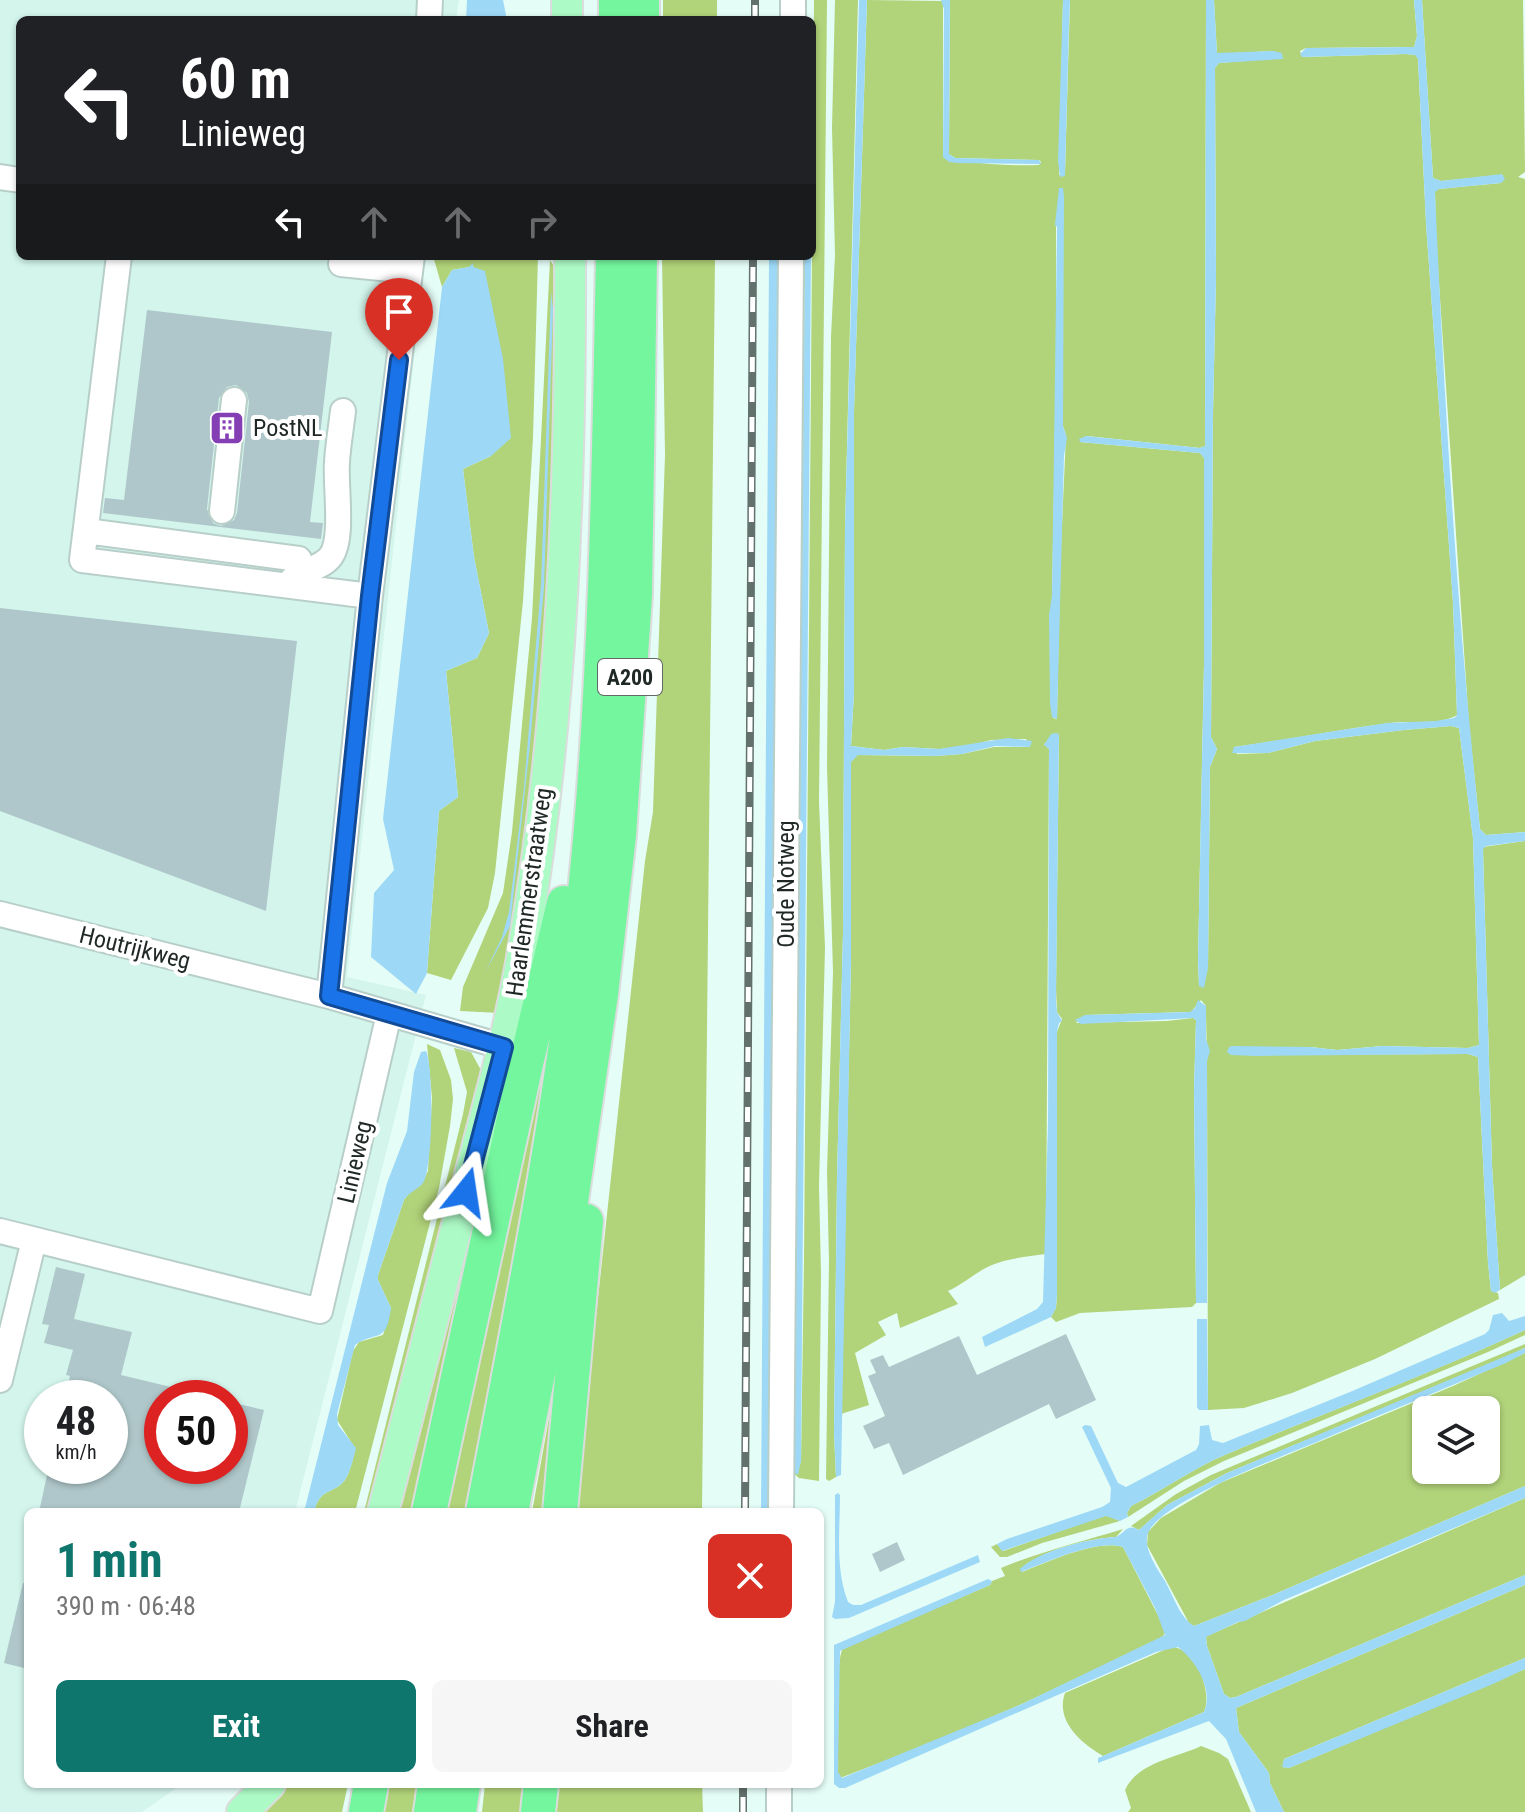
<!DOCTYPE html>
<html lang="en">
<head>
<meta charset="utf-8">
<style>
	:root { --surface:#fff; --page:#f6f6f6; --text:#202124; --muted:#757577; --accent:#0f766e }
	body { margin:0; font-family:"Roboto Condensed",sans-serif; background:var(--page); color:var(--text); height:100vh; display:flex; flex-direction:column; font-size:30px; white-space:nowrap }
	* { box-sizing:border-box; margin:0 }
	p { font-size:26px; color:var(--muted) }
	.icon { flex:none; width:44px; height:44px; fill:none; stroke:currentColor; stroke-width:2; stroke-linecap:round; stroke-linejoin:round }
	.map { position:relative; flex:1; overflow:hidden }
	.panel { position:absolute; left:24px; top:1508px; width:800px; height:280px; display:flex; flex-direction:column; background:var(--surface); border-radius:12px; box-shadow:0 2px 6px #0004 }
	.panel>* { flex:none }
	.hud { position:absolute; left:16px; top:16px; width:800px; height:244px; border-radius:12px; box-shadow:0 2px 6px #0004; background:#202124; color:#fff; overflow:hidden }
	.buttons { position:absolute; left:1412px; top:1396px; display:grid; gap:16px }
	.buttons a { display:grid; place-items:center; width:88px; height:88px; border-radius:12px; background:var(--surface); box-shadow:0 2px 6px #0004; font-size:40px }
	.speed { position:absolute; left:24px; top:1380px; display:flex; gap:16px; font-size:40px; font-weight:700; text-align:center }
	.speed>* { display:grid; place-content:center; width:104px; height:104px; border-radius:50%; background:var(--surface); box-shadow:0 2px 6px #0004; line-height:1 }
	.speed small { font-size:20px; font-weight:400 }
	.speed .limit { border:12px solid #d22; background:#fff; color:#111 }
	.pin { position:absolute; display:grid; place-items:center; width:68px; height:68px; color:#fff; margin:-82px -34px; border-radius:50% 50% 50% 0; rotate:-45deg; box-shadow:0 0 8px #0007 }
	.pin .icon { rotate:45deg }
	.me { position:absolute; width:88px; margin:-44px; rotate:15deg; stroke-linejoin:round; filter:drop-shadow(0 0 6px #0008) }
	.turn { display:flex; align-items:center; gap:28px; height:168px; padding:0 32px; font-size:36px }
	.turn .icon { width:104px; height:104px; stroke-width:2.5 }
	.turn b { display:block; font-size:56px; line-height:68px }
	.lanes { display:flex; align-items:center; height:76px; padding:0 32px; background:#0003; justify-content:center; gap:40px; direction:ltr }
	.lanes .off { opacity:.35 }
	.round { display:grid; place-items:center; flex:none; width:84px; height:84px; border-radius:12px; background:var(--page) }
	.headline { display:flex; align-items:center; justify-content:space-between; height:136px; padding:0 32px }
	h1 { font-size:48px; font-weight:700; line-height:60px; color:var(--accent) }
	.button { display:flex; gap:16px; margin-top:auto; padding:16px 32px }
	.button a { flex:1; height:92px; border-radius:12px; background:var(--accent); color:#fff; font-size:32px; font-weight:700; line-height:92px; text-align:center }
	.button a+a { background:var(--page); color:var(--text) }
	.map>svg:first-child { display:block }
	.built { fill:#d3f5ec; fill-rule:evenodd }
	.green { fill:#b1d379; fill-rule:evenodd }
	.water { fill:#9dd9f7 }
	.building { fill:#afc7ca; fill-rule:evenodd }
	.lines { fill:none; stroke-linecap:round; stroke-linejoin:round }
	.minor-casing { stroke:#b8cfc9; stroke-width:28 }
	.major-casing { stroke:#dbdddc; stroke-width:34 }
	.highway-casing { stroke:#dbdddc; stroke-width:38 }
	.minor { stroke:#fff; stroke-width:24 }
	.major { stroke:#acfac5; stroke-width:30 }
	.highway { stroke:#74f69e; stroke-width:34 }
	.rail-casing { stroke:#63716d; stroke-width:8 }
	.rail { stroke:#fff; stroke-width:5; stroke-dasharray:15; stroke-linecap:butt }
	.route-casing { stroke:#114b97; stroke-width:20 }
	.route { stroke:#1a73e8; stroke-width:14 }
	.labels { text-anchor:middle; stroke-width:8; stroke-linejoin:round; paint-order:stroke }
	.shield { fill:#fff; stroke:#626866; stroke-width:2 }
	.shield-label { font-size:22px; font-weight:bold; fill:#1f2825 }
	.poi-label { font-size:24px; fill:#1f2825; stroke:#fff; text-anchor:start }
	.street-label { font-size:24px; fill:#1f2825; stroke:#fff }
</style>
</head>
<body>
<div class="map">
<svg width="1525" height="1812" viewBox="0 0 1525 1812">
	<rect width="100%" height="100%" fill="#e5fdf7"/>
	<path class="built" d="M0,0H459L456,20H20V256H425L347,977L426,995L295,1512H28V1784H182L142,1812H0ZM42,1398H110V1466H42ZM162,1398H230V1466H162Z"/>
	<path class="green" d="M663,0H717V20H663Z
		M814,0H827L819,802L825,948L819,1186L821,1274L819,1481L799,1478L791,1471L797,256H805L795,1472L801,1461L804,1259Z
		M835,0H858L845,528L843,933L837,1178L834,1433L836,1477L829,1481L826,1479L829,1262L827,1172L833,972L827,767L831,337L835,255L832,128Z
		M867,0L943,1V157C975,164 1007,166 1039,165L1041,162L1039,160L955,158L949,154L950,0H1063L1059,175L1065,173L1070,0H1206L1205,446L1200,448L1087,436L1080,442L1200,453L1204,458V664L1198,960L1199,986L1208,968L1210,767L1217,749L1211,737L1213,413L1216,279L1215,68L1219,63L1283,58L1273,51L1217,54L1214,0H1414L1417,36L1414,47L1306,48L1300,51L1302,57L1406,54L1416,55L1418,59L1426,223L1453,602L1457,715C1439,726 1410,720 1390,723C1338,730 1287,740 1234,747L1237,754L1268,753L1315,741L1404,730L1451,726L1459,728L1473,838L1479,1045L1468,1048L1383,1046L1337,1050L1310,1047L1231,1055L1468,1054L1478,1057L1488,1263L1491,1291L1498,1293L1499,1299L1375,1359L1292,1393L1244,1408L1208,1410L1207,1061L1206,1012V1006L1201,1000L1191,1012L1085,1015L1076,1023L1167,1021L1193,1018L1196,1020L1194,1090L1196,1303L1192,1307L1080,1313L1056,1322L1051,1317L1056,1308L1057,1295V1032L1062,1019L1057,1012L1056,989L1059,734L1044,744L1049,749L1046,1250L1045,1254C1024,1257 1000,1259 982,1270C970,1277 961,1285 948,1291L958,1304L900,1328L897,1313L878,1322L886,1335L855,1353L869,1405L841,1414L851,962V762L857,755L936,756L962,754L994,747H1030L1026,739L991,740L966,747L939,749L903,747L884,750L851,746L854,692V411ZM1063,189V426L1066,435L1060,569L1057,719L1053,718C1049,678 1049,636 1052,596L1056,380V225Z
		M1422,0H1523L1525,172L1518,177L1525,179V832L1486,835L1480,829L1479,819L1469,725L1436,240L1435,191L1438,189L1501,183L1503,175L1441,181L1433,178Z
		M433,256H538L533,438L523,601L495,873L488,908L451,980L427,973L439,811L458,797L446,671L477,658L489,633L474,557L463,469L491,456L473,264L470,267L452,270L442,287Z
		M662,256H715L702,1512H575L645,861L653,812L665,455Z
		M550,260L558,273L562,321L542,721L500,1013L460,1011L463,987L503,893L512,832L532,618Z
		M1525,841V1275L1500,1290L1492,1166L1483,849V847Z
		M555,991L526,1191L465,1512H441Z
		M522,1003L414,1512H394Z
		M427,1044L440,1050L451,1080L453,1099L450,1126L439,1188L355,1512H314C320,1487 333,1495 345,1480C350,1472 354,1457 355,1448L337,1420L353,1351L359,1342L383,1335L391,1308L378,1280V1275L404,1200L410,1192L420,1186L428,1171L432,1098Z
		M454,1048L471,1052L482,1072L373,1512H364L463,1114L467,1092Z
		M1525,1330V1335L1488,1352L1224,1461L1184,1481L1128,1517L1127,1513L1131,1506C1164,1490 1193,1468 1227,1454C1326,1412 1427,1375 1525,1330Z
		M1525,1344V1348L1497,1361L1227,1473L1167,1505L1139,1530L1131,1526L1176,1494L1211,1475Z
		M1525,1353V1486L1275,1594L1194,1626L1189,1623L1147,1545L1148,1532L1161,1518L1220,1483L1453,1386ZM1426,1410H1486V1470H1426Z
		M557,1374L553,1512H532Z
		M1525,1498V1575L1236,1697L1230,1698L1224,1694L1207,1646L1206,1637L1209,1635Z
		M1106,1515L1120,1521L1042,1543L1007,1557H1000L991,1547L997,1544L1003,1551Z
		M1123,1529L1116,1537C1092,1538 1033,1551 1022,1572C1048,1562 1097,1539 1123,1547L1163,1625L1165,1633L1162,1638L1022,1704L921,1747L840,1778L838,1772C839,1747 834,1664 843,1648L990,1585L992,1581L1005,1576L1001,1568C1042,1551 1081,1542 1123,1529Z
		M1525,1585V1658L1284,1759L1283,1767L1289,1768L1525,1669V1812H1284L1270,1783L1269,1773L1239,1732L1236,1708Z
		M1171,1647C1196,1647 1213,1693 1204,1712L1103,1756C1081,1743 1055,1721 1065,1693Z
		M1201,1746L1219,1753L1228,1759L1251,1812H1128L1131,1808L1125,1790C1138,1762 1176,1758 1201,1746Z
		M283,1784H348L342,1812H258Z
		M389,1784H419L415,1812H384Z
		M485,1784H524L521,1812H482Z
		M557,1784H702L703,1812H555Z"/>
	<path class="water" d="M467,0H503L507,20H466Z
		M859,0H867L854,411V692L851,746L884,750L903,747L939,749L1008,738L1032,741L1030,747L995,746L962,754L936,756L858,755L851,762V962L841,1475L836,1477L834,1433L837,1178L843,933L845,528Z
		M941,0H950L949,154L955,158L1039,160L1041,164L957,163L949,162L943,157L944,9Z
		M1063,0H1070L1069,24L1065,173V176L1060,177L1058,161Z
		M1206,0H1214L1217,53L1273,51L1282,53L1283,59L1219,63L1215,68L1216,279L1213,413L1211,737L1217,749L1210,767L1208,968L1204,988L1199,986L1198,960L1204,664V458L1200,453L1080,442L1079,439L1086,436L1200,448L1205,446Z
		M1414,0H1422L1433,178L1441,181L1502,174L1505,179L1501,183L1439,189L1435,192C1444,401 1457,611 1479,819L1480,829L1486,835L1525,832V841L1486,846L1483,849L1492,1166L1500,1290L1495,1293L1491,1291L1488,1263L1478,1057L1468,1054L1256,1056L1231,1055L1227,1052L1229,1047L1233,1046L1310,1047L1337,1050L1383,1046L1468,1048L1479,1045L1473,838L1459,728L1451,726L1404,730L1315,741L1268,753H1232L1234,747L1387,723L1436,721L1454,718L1457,715L1453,602L1426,223L1418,59L1415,55L1406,54L1302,57L1300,54L1306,48L1414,47L1417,36Z
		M1059,188H1063L1064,197L1063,426L1067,438L1064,456L1057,719L1052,717L1050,703L1049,615L1052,596L1057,227L1055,225Z
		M769,256H780L771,1512H761Z
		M805,256H811L801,1461L798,1475L795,1473V1365Z
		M473,263V267L485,271L503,359L511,438L491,456L463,469L474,557L489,633L477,658L446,671L458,797L439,811L427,973L416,994L371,957L374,893L394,870L383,819L442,287L452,270L469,267Z
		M551,292L553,309L544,587L530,744L510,926L485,973L502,937L509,912L524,787L541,585Z
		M1056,733L1059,734L1056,1002L1057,1012L1062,1021L1059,1023L1057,1032V1295L1056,1308L1051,1317L985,1347L982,1337L1037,1309L1043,1302L1048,1121L1049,749L1044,745L1051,734Z
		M1198,1000L1206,1006V1039L1210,1051L1207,1061V1303H1196L1194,1090L1196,1020L1193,1018L1081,1024L1075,1020L1085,1015L1190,1012L1195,1008Z
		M426,1051C434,1068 433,1169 423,1183C417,1190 409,1192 404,1200L378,1275V1280L391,1308C386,1345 377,1330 355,1345L337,1414L338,1425L356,1448C354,1457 350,1472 345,1480C333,1495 320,1487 314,1512H304L387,1183L407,1131L414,1072L421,1052Z
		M1502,1313L1509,1321L1525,1316V1330C1428,1375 1326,1412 1227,1454C1193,1468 1164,1490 1131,1506L1127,1513L1128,1517L1120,1521L1106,1516L1002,1551L997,1544L1007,1539L1102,1507L1110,1502L1111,1488L1082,1427L1085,1425L1091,1426L1118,1483L1126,1487L1196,1450L1199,1444L1200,1426L1209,1425L1212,1440L1223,1443L1350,1392L1485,1334L1489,1330L1493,1315Z
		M1197,1319H1207L1208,1410H1199L1197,1407Z
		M1525,1348V1353L1506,1363C1446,1388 1386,1412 1326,1438C1290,1454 1166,1498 1149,1531C1141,1546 1157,1568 1165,1581C1173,1595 1180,1618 1194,1626L1275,1594L1525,1486V1498L1284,1600L1245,1621L1238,1622L1206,1637L1207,1646L1224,1694L1230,1698L1236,1697L1525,1575V1585L1236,1708L1239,1732L1269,1773L1270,1783L1284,1812H1256L1226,1739L1209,1721L1098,1763V1758L1103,1756L1204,1712C1214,1690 1196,1661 1178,1647L1156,1652L845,1788H839L834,1784V1645L988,1579L992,1581L990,1585L840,1651L838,1772L842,1778L1022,1704L1165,1635L1155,1608L1123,1547C1097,1539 1047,1562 1021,1572L1020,1569C1038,1551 1091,1538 1116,1537C1126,1532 1127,1523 1139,1530L1167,1505L1227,1473Z
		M838,1493L840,1495C840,1530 835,1569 848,1602L853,1605H861L978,1555L980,1562L849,1618L835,1619L832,1617L835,1602V1495Z
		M1525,1658V1669L1493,1684L1289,1768L1282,1767L1284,1759Z"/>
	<path class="building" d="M147,310L332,332L310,522L323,523L321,539L103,513L105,498L124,500ZM236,385L247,393L249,402L237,513L234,520L221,526L213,523L207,509L219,398L227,387Z
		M0,608L297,641L266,911L0,811Z
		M56,1267L85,1274L74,1319L132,1332L121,1375L196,1393L195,1398H162V1466H230V1402L264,1410L239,1512H39L49,1466H110V1398H65L70,1376L66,1375L73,1350L44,1343L49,1325L42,1324Z
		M1066,1334L1096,1400L1056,1419L1049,1404L903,1475L889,1443L874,1449L863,1426L885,1416L868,1376L876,1373L870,1360L883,1355L889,1367L959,1336L977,1375Z
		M897,1542L905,1560L880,1572L872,1554Z
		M23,1583H28V1669L4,1663Z"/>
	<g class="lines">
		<g class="minor-casing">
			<path id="minor" d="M429,20L430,0
				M793,20V0
				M0,177L20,180
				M119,256L82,560L370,596
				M341,264L410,271
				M222,511L234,400
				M86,531L299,559L301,573
				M289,583C300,569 321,570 331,556C344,538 335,485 337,462C338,445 341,428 343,411
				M0,914L329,996L504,1047
				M329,996L370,596L412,256
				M0,1231L320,1311L389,1014
				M0,1380L34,1240
				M781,1512L791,256
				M779,1812V1784"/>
		</g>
		<g class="major-casing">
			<path id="major" d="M567,0V20
				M383,1512C411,1402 440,1293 468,1183C488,1105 511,1026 524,946C562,719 571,486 570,256
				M242,1812L270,1784"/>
		</g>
		<g class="highway-casing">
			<path id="highway" d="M616,20V0
				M642,20V0
				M429,1512L525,1068L564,903
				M483,1512C526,1290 570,1066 590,840C607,646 609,451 613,256
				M511,1512L570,1208L601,994L619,835L635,595L640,256
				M560,1512L586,1221
				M366,1812L371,1784
				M431,1812L435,1784
				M459,1812L463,1784
				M538,1812L541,1784"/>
		</g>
		<use href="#minor" class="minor"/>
		<use href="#major" class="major"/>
		<use href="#highway" class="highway"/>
		<g class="rail-casing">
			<path id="rail" d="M755,20V0
				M745,1512L753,256
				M743,1812V1784"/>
		</g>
		<use href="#rail" class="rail"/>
	</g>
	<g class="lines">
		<g class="route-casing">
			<path id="route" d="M399,360L370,596L329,996L504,1047L466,1192"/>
		</g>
		<use href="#route" class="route"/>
	</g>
	<defs>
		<g id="building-square" transform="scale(1.8)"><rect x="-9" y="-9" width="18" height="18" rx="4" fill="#833fb3" stroke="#fff"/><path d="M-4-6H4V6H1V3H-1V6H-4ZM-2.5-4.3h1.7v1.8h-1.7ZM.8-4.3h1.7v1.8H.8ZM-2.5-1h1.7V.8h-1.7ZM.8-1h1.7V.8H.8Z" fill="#fff"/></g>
	</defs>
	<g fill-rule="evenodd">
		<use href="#building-square" x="227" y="428"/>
	</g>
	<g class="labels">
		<rect class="shield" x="598" y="659" width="64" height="36" rx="6"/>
		<g class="shield-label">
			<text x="630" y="685">A200</text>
		</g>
		<g class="poi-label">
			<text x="253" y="436">PostNL</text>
		</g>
		<g class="street-label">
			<text transform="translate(786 884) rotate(-90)" y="8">Oude Notweg</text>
			<text transform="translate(529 892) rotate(-82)" y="8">Haarlemmerstraatweg</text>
			<text transform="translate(135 948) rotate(14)" y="8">Houtrijkweg</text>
			<text transform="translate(355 1162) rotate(-77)" y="8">Linieweg</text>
		</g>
	</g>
</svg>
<div class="buttons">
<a><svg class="icon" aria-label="layers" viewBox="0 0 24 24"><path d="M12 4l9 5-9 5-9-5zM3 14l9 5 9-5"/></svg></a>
</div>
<div class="speed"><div>48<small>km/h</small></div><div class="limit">50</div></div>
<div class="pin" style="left:399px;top:360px;background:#d93025"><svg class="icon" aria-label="arrive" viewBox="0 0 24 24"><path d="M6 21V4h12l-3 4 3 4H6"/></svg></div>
<svg class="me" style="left:466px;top:1192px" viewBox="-20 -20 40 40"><path d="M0-17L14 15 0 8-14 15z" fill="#1a73e8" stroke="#fff" stroke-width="4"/></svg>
<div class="hud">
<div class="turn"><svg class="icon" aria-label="left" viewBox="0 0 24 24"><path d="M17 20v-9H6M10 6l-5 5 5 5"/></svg><div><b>60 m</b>Linieweg</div></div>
<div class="lanes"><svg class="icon" aria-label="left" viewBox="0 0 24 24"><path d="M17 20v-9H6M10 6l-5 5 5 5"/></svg><svg class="icon off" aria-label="ahead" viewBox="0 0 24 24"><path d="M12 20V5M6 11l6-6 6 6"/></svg><svg class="icon off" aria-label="ahead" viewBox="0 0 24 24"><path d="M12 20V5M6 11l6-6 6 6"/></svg><svg class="icon off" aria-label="right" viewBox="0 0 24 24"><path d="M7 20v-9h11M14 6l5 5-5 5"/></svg></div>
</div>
<section class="panel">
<div class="headline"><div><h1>1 min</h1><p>390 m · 06:48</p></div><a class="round" style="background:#d93025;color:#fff"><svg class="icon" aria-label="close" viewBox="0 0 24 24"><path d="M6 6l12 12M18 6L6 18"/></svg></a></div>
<div class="button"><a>Exit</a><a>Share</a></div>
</section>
</div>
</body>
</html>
